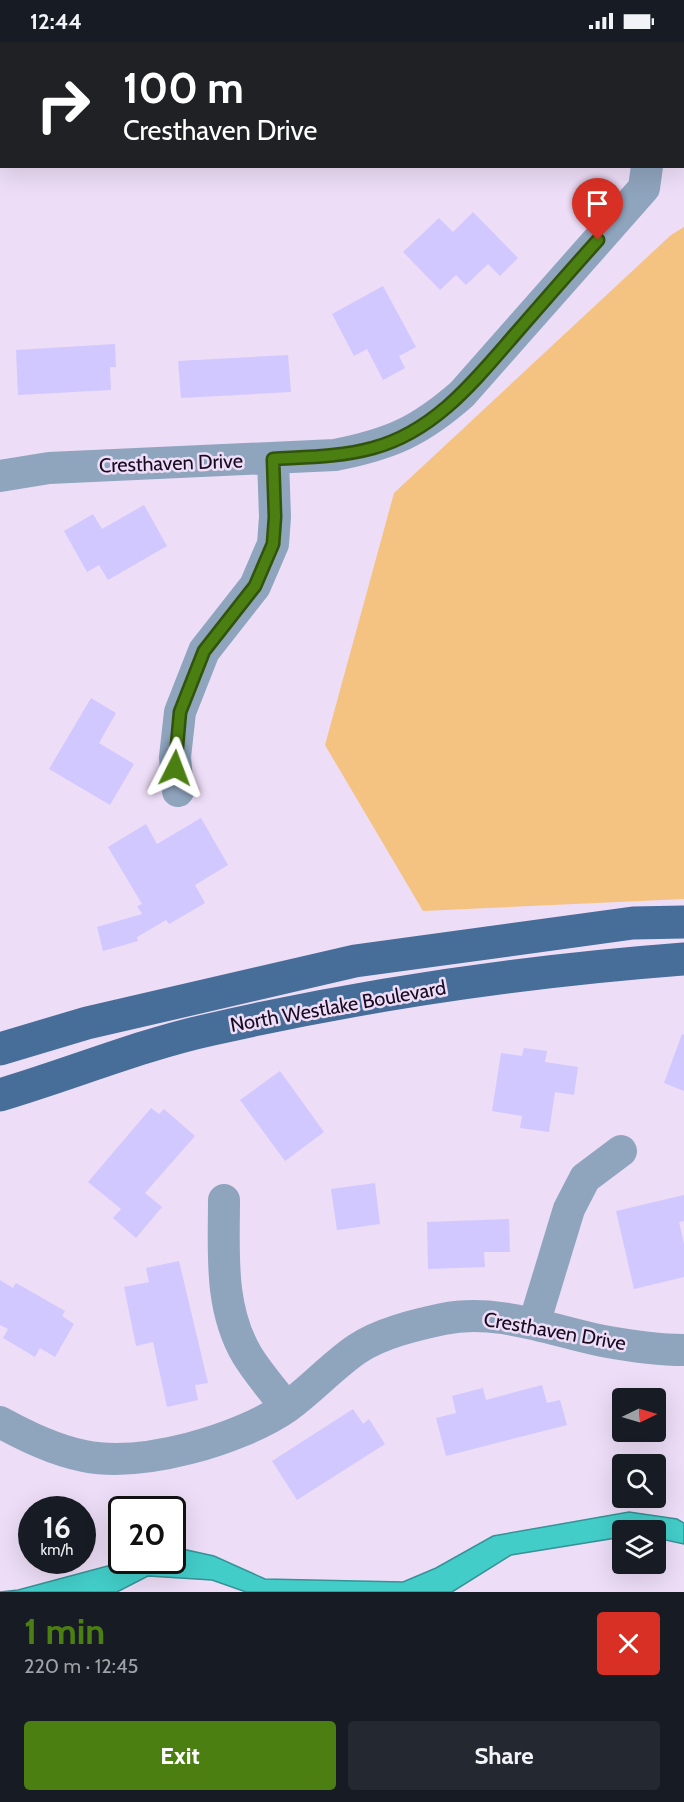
<!DOCTYPE html>
<html lang="en">
<head>
<meta charset="utf-8">
<style>
	:root { --surface:#171b24; --page:#242831; --text:#f1f3f6; --muted:#9ea1a6; --accent:#4b7f12 }
	body { margin:0; font-family:Cabin,sans-serif; background:var(--page); color:var(--text); height:100vh; display:flex; flex-direction:column; font-size:22px; white-space:nowrap }
	* { box-sizing:border-box; margin:0 }
	p { font-size:20px; color:var(--muted) }
	.icon { flex:none; width:33px; height:33px; fill:none; stroke:currentColor; stroke-width:2; stroke-linecap:round; stroke-linejoin:round }
	.map { position:relative; height:1550px; overflow:hidden }
	.drawer { display:flex; flex-direction:column; background:var(--surface); flex:1 }
	.drawer>* { flex:none }
	.hud { position:absolute; left:0px; top:0px; width:684px; height:126px; box-shadow:0 6px 24px #0002; background:#202124; color:#fff; overflow:hidden }
	.needle { width:39px; rotate:85deg }
	.controls { position:absolute; left:612px; top:1346px; display:grid; gap:12px }
	.controls a { display:grid; place-items:center; width:54px; height:54px; border-radius:6px; background:var(--surface); box-shadow:0 6px 24px #0002; font-size:30px }
	.speed { position:absolute; left:18px; top:1454px; display:flex; gap:12px; font-size:30px; font-weight:700; text-align:center }
	.speed>* { display:grid; place-content:center; width:78px; height:78px; border-radius:50%; background:var(--surface); box-shadow:0 6px 24px #0002; line-height:1 }
	.speed small { font-size:15px; font-weight:400 }
	.speed .limit { border:3px solid #111; border-radius:9px; background:#fff; color:#111 }
	.pin { position:absolute; display:grid; place-items:center; width:51px; height:51px; color:#fff; margin:-62px -26px; border-radius:50% 50% 50% 0; rotate:-45deg; box-shadow:0 0 6px #0007 }
	.pin .icon { rotate:45deg }
	.me { position:absolute; width:66px; margin:-33px; rotate:3deg; stroke-linejoin:round; filter:drop-shadow(0 0 4px #0008) }
	.turn { display:flex; align-items:center; gap:21px; height:126px; padding:0 24px; font-size:27px }
	.turn .icon { width:78px; height:78px; stroke-width:2.5 }
	.turn b { display:block; font-size:42px; line-height:51px }
	.round { display:grid; place-items:center; flex:none; width:63px; height:63px; border-radius:6px; background:var(--page) }
	.summary { display:flex; align-items:center; justify-content:space-between; height:102px; padding:0 24px }
	h1 { font-size:36px; font-weight:800; line-height:45px; color:var(--accent) }
	.primary-button { display:flex; gap:12px; margin-top:auto; padding:12px 24px }
	.primary-button a { flex:1; height:69px; border-radius:6px; background:var(--accent); color:#fff; font-size:24px; font-weight:800; line-height:69px; text-align:center }
	.primary-button a+a { background:var(--page); color:var(--text) }
	.status { display:flex; justify-content:space-between; align-items:center; height:42px; padding:0 30px; background:var(--surface); direction:ltr }
	.status svg { height:16px; fill:currentColor }
	.map>svg:first-child { display:block }
	.green { fill:#f4c281 }
	.water { fill:#43cdc9; stroke:#369296; stroke-width:1.5 }
	.building { fill:#d1c8ff }
	.lines { fill:none; stroke-linecap:round; stroke-linejoin:round }
	.minor { stroke:#8fa4bd; stroke-width:32 }
	.major { stroke:#476d99; stroke-width:33 }
	.route-casing { stroke:#31530c; stroke-width:15 }
	.route { stroke:#4b7f12; stroke-width:10 }
	.labels { text-anchor:middle; stroke-width:5; stroke-linejoin:round; paint-order:stroke }
	.street-label { font-size:20px; fill:#180a20; stroke:#edddf7 }
</style>
</head>
<body>
<div class="status"><b>12:44</b><svg viewBox="0 0 49 12"><path d="M0 12V9h3v3zM5 12V6h3v6zM10 12V3h3v9zM15 12V0h3v12zM26 1h20v11H26zM47 4h2v5h-2z"/></svg></div>
<div class="map">
<svg width="684" height="1550" viewBox="0 0 684 1550">
	<rect width="100%" height="100%" fill="#edddf7"/>
	<path class="green" d="M684,185V857L423,869L325,703L394,451L671,193Z"/>
	<path class="water" d="M629,1470L677,1477L684,1481V1502L656,1496V1488H622V1495L511,1513L452,1550H246L212,1538L148,1534L117,1550H0L18,1548L130,1518H172L173,1505L214,1514L265,1537L403,1540L436,1526L493,1494Z"/>
	<path class="building" d="M473,170L518,216L500,234L488,222L466,243L456,233L440,248L403,210L439,176L453,190Z
		M383,244L416,305L399,314L405,326L383,338L367,307L354,314L332,272Z
		M115,302L116,325H110L111,348L18,353L16,308Z
		M288,313L291,350L181,356L178,319Z
		M144,463L167,504L108,538L99,523L87,530L64,489L93,472L102,487Z
		M91,656L116,671L99,701L134,722L110,763L49,727Z
		M201,776L228,823L195,843L205,861L169,882L166,878L137,895L138,899L103,909L97,885L142,872L137,864L142,862L108,805L146,782L157,802Z
		M682,992L684,993V1049L664,1041Z
		M524,1006L547,1009L545,1020L578,1025L574,1053L555,1050L549,1090L520,1086L522,1074L492,1069L501,1011L522,1014Z
		M280,1029L324,1090L285,1119L240,1058Z
		M151,1066L159,1072L164,1067L195,1094L145,1151L162,1165L136,1196L113,1176L121,1167L88,1140Z
		M375,1141L380,1182L337,1188L331,1147Z
		M684,1153V1179L679,1180L684,1202V1235L634,1247L616,1169Z
		M509,1177L510,1210H484L485,1225L428,1227L427,1180Z
		M179,1219L208,1341L195,1343L198,1358L167,1365L153,1300L136,1304L124,1245L149,1240L146,1226Z
		M0,1238L13,1246L16,1241L65,1269L62,1274L74,1282L55,1315L40,1306L35,1315L3,1296L8,1287L0,1283Z
		M542,1343L547,1361L560,1358L567,1383L446,1414L436,1376L456,1371L452,1354L483,1346L486,1358Z
		M353,1367L363,1382L369,1377L385,1402L297,1458L272,1419Z"/>
	<g class="lines">
		<path class="minor" d="M0,434L49,426L335,413C391,402 420,389 462,352L644,146L647,124
			M178,749L175,715L180,670L204,609L255,544L273,502L275,475L273,417
			M224,1158C224,1211 219,1265 247,1313C258,1331 273,1348 286,1365
			M534,1282L569,1167L585,1136L621,1109
			M0,1380C26,1394 54,1408 84,1414C142,1426 239,1398 287,1365C312,1347 332,1324 357,1307C381,1291 415,1283 443,1277C497,1266 550,1288 603,1299C630,1304 657,1308 684,1308"/>
		<path class="major" d="M0,1007L87,981L355,919L633,881L684,880
			M0,1053C71,1032 140,1003 213,987C367,952 526,929 684,917"/>
	</g>
	<g class="lines">
		<g class="route-casing">
			<path id="route" d="M175,726L180,670L204,609L255,544L273,502L275,475L273,417C307,415 340,415 373,406C436,389 476,337 517,290C544,259 571,228 598,198"/>
		</g>
		<use href="#route" class="route"/>
	</g>
	<g class="labels">
		<g class="street-label">
			<text transform="translate(171 421) rotate(-2)" y="7">Cresthaven Drive</text>
			<text transform="translate(338 964) rotate(-10)" y="7">North Westlake Boulevard</text>
			<text transform="translate(555 1289) rotate(10)" y="7">Cresthaven Drive</text>
		</g>
	</g>
</svg>
<div class="controls">
<a><svg class="needle" viewBox="-14 -14 28 28"><path d="M0-13l5 13h-10z" fill="#e53935"/><path d="M0 13l5-13h-10z" fill="#9ea1a6"/></svg></a>
<a><svg class="icon" aria-label="search" viewBox="0 0 24 24"><circle cx="10" cy="10" r="6"/><path d="M15 15l6 6"/></svg></a>
<a><svg class="icon" aria-label="layers" viewBox="0 0 24 24"><path d="M12 4l9 5-9 5-9-5zM3 14l9 5 9-5"/></svg></a>
</div>
<div class="speed"><div>16<small>km/h</small></div><div class="limit">20</div></div>
<div class="pin" style="left:598px;top:198px;background:#d93025"><svg class="icon" aria-label="arrive" viewBox="0 0 24 24"><path d="M6 21V4h12l-3 4 3 4H6"/></svg></div>
<svg class="me" style="left:175px;top:726px" viewBox="-20 -20 40 40"><path d="M0-17L14 15 0 8-14 15z" fill="#4b7f12" stroke="#fff" stroke-width="4"/></svg>
<div class="hud">
<div class="turn"><svg class="icon" aria-label="right" viewBox="0 0 24 24"><path d="M7 20v-9h11M14 6l5 5-5 5"/></svg><div><b>100 m</b>Cresthaven Drive</div></div>
</div>
</div>
<section class="drawer">
<div class="summary"><div><h1>1 min</h1><p>220 m · 12:45</p></div><a class="round" style="background:#d93025;color:#fff"><svg class="icon" aria-label="close" viewBox="0 0 24 24"><path d="M6 6l12 12M18 6L6 18"/></svg></a></div>
<div class="primary-button"><a>Exit</a><a>Share</a></div>
</section>
</body>
</html>
